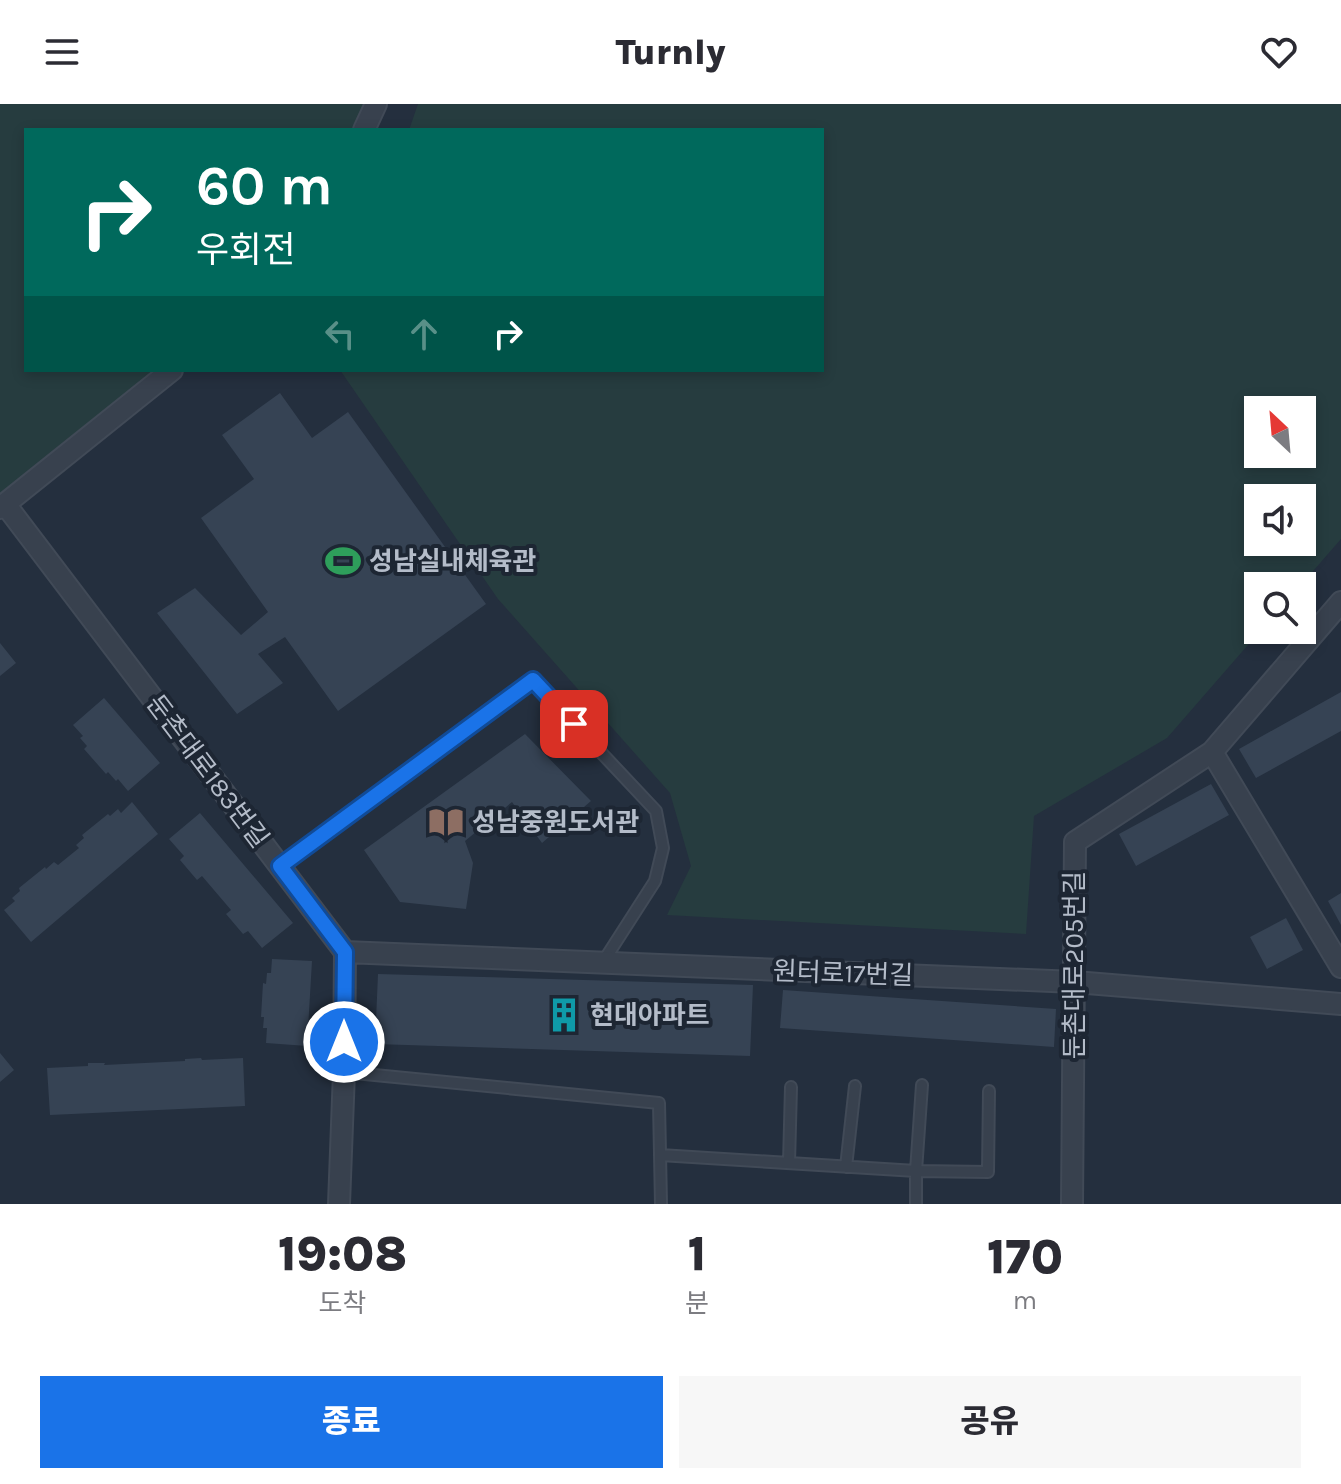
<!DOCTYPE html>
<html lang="ko">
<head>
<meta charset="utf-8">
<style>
	:root { --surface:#fff; --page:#f7f7f7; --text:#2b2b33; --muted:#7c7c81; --accent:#1a73e8 }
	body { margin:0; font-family:Karla,"Noto Sans KR",sans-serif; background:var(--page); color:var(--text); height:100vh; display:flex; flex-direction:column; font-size:30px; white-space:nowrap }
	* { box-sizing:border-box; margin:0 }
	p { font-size:26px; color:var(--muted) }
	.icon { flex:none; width:44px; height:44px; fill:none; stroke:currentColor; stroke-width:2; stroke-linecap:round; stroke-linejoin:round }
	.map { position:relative; height:1100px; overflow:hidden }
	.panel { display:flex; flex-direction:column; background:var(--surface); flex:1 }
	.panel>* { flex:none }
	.hud { position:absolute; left:24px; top:24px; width:800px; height:244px; border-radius:0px; box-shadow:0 4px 12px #0003; background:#00695c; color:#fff; overflow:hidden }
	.needle { width:52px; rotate:334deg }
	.buttons { position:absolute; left:1244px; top:292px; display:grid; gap:16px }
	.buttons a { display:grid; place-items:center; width:72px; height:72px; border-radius:0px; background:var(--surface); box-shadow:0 4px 12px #0003; font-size:40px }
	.pin { position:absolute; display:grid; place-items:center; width:68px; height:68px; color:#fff; margin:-34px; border-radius:16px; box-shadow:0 4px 12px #0006 }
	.me { position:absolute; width:88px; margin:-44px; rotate:0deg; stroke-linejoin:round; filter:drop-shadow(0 0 6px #0008) }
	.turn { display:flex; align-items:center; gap:28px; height:168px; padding:0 40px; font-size:36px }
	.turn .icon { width:104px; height:104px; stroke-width:2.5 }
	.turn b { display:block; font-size:56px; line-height:68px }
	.lanes { display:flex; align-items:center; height:76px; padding:0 40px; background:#0003; justify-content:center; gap:40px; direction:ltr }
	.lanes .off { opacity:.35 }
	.eta { display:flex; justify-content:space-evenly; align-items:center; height:136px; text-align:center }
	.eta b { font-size:48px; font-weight:800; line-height:56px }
	.button { display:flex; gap:16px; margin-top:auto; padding:16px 40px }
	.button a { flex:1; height:92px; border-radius:0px; background:var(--accent); color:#fff; font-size:32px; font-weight:800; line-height:92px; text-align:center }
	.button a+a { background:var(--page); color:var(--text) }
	header { display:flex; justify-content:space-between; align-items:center; height:104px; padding:0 40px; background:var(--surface); font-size:36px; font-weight:800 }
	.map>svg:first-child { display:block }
	.green { fill:#263c3f; fill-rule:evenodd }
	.building { fill:#364354 }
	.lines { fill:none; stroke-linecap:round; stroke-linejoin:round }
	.lane-casing { stroke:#414a57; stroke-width:14 }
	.street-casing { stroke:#414a57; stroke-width:24 }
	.lane { stroke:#38414e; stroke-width:10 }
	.street { stroke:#38414e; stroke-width:20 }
	.route-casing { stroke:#114b97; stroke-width:20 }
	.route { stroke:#1a73e8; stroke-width:14 }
	.labels { text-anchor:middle; stroke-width:8; stroke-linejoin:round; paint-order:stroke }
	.poi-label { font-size:26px; font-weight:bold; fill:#b4bcc9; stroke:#1d2633; text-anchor:start }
	.street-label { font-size:26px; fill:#b4bcc9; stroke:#1d2633 }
</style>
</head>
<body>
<header><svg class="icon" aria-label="menu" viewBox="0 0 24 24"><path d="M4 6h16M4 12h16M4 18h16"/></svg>Turnly<svg class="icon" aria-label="heart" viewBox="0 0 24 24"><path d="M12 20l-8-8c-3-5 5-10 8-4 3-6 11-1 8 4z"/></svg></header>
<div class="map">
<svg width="1341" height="1100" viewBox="0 0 1341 1100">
	<rect width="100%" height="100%" fill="#242f3e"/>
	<path class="green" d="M0,0H367L357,26H26V266H169L0,399Z
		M418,0H1341V435L1300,482H1258V526H1261L1167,634L1034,712L1026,830L667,811L691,762L670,689L498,495L340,266H822V26H409ZM1258,306H1302V350H1258ZM1302,394V438H1258V394Z"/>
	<path class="building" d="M280,289L312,334L348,308L486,500L338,607L285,533L258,550L283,579L237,610L157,509L195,484L241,531L268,508L201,414L254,375L222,331Z
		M0,539L16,559L0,572Z
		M1341,588V627L1256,674L1239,645Z
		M104,594L160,659L128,687L118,675L116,677L108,668L106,670L84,645L87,642L80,634L83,632L73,621Z
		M525,630L591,697L542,739L512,698L465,737L473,759L466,805L400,798L364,746Z
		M1211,680L1229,711L1136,762L1119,730Z
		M132,698L158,730L31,838L4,806L15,797L12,794L20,787L19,784L45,763L46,765L54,758L58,761L79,744L76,741L84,734L82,731L108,710L110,712L118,705L121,709Z
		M200,709L293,819L262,844L248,827L243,830L226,810L231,806L202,772L197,776L180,756L184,752L169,735Z
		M1341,789V821L1328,797Z
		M1286,814L1303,846L1267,865L1250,833Z
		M272,855L312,857L307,942L266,939L267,924H263L264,913H261L263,879L266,880L267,869H271Z
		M378,870L753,881L750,952L375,940Z
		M783,886L1056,905L1054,943L780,924Z
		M0,949L14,966L0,978Z
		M201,954L202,956L243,954L245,1002L50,1011L47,964L88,962V959H105L104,961L185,957V955Z"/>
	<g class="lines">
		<g class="lane-casing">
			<path id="lane" d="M280,762L533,576L656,707L663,744L655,777L603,858
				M344,968L659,999L661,1100
				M922,981L916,1067L988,1068L989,987
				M660,1051L916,1067V1100
				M789,1059L791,983
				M846,1063L855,982"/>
		</g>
		<g class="street-casing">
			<path id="street" d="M364,26L376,0
				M5,400L345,848L344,968L339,1100
				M0,404L172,266
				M1212,648L1341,863
				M345,848L1075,878L1341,900
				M1072,1100L1075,738L1212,648L1341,498"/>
		</g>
		<use href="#lane" class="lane"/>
		<use href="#street" class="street"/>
	</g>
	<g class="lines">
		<g class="route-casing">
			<path id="route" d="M344,938L345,848L280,762L533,576L574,620"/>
		</g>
		<use href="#route" class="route"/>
	</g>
	<defs>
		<g id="stadium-bare" transform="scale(2.76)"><path d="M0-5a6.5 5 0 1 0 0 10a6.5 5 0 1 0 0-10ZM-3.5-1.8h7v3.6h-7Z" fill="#2e9e5b" stroke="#1d2633" stroke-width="2.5" paint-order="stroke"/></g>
		<g id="library-bare" transform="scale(2.76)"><path d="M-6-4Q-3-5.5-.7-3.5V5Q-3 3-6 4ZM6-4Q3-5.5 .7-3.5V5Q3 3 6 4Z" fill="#8d6e63" stroke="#1d2633" stroke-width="2.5" paint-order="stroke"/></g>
		<g id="building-bare" transform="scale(2.76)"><path d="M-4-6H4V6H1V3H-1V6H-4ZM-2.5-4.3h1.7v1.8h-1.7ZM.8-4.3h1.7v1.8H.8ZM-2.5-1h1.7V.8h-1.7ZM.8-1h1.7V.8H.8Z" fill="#0f9aa8" stroke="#1d2633" stroke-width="2.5" paint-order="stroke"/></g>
	</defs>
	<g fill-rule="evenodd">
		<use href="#stadium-bare" x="343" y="457"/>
		<use href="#library-bare" x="446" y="718"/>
		<use href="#building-bare" x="564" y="911"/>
	</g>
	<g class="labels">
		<g class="poi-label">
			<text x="369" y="466">성남실내체육관</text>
			<text x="472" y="727">성남중원도서관</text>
			<text x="590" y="920">현대아파트</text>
		</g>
		<g class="street-label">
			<text transform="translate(208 667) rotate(53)" y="9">둔촌대로183번길</text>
			<text transform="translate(1074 861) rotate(-90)" y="9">둔촌대로205번길</text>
			<text transform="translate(843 869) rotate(2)" y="9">원터로17번길</text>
		</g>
	</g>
</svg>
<div class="buttons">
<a><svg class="needle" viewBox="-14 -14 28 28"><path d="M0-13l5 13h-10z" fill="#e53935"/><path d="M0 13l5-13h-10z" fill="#7c7c81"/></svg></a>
<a><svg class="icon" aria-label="sound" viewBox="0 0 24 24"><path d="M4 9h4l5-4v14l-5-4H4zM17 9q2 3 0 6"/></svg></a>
<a><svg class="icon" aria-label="search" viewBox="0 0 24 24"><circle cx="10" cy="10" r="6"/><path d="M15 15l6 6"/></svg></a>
</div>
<div class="pin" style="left:574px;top:620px;background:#d93025"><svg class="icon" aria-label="arrive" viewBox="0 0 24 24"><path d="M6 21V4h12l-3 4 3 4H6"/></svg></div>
<svg class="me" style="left:344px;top:938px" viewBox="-20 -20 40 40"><circle r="17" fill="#1a73e8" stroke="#fff" stroke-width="3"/><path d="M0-11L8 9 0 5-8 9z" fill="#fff"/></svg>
<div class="hud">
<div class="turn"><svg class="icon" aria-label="right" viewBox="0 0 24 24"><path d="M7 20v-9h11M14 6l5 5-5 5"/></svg><div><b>60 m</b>우회전</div></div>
<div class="lanes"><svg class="icon off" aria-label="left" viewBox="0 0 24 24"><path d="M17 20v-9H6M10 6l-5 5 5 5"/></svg><svg class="icon off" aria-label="ahead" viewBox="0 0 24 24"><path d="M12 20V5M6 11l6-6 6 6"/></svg><svg class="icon" aria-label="right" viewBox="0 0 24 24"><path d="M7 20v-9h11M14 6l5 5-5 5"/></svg></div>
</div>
</div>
<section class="panel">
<div class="eta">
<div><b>19:08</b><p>도착</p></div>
<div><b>1</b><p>분</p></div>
<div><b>170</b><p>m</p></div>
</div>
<div class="button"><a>종료</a><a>공유</a></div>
</section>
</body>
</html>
